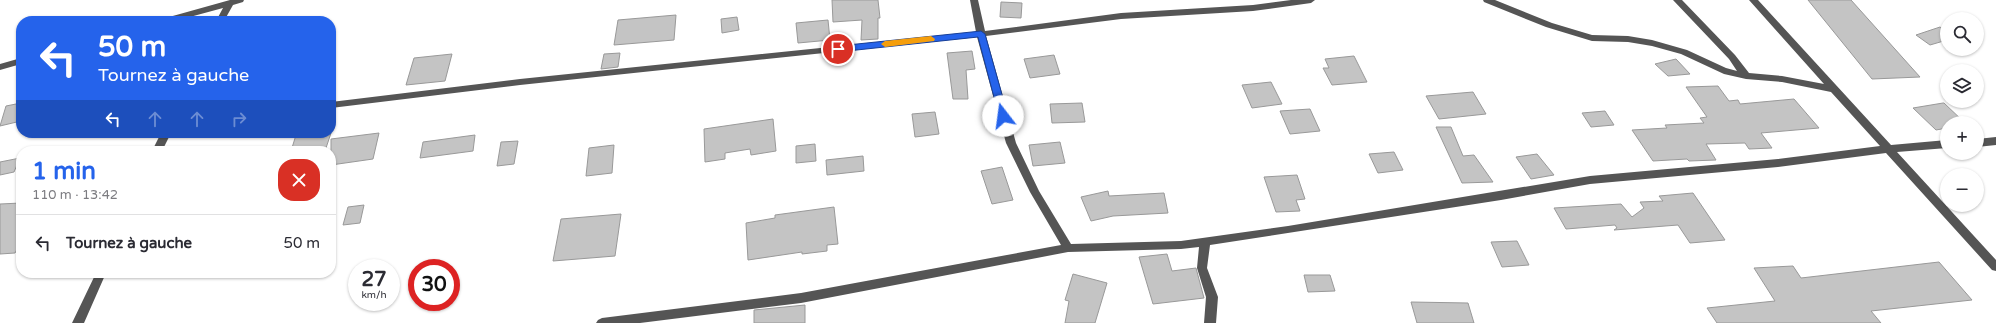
<!DOCTYPE html>
<html lang="fr">
<head>
<meta charset="utf-8">
<style>
	:root { --surface:#fff; --page:#f2f2f3; --text:#2b2b33; --muted:#7c7c81; --line:#e1e1e2; --accent:#2563eb }
	body { margin:0; font-family:"Varela Round",sans-serif; background:var(--page); color:var(--text); height:100vh; display:flex; flex-direction:column; font-size:15px; white-space:nowrap }
	* { box-sizing:border-box; margin:0 }
	p { font-size:13px; color:var(--muted) }
	.icon { flex:none; width:22px; height:22px; fill:none; stroke:currentColor; stroke-width:2; stroke-linecap:round; stroke-linejoin:round }
	.map { position:relative; flex:1; overflow:hidden }
	.details { position:absolute; left:16px; top:146px; width:320px; height:132px; display:flex; flex-direction:column; background:var(--surface); border-radius:16px; box-shadow:0 1px 3px #0004 }
	.details>* { flex:none }
	.top-card { position:absolute; left:16px; top:16px; width:320px; height:122px; border-radius:16px; box-shadow:0 1px 3px #0004; background:#2563eb; color:#fff; overflow:hidden }
	.controls { position:absolute; left:1940px; top:12px; display:grid; gap:8px }
	.controls a { display:grid; place-items:center; width:44px; height:44px; border-radius:50%; background:var(--surface); box-shadow:0 1px 3px #0004; font-size:20px }
	.speed { position:absolute; left:348px; top:259px; display:flex; gap:8px; font-size:20px; font-weight:700; text-align:center }
	.speed>* { display:grid; place-content:center; width:52px; height:52px; border-radius:50%; background:var(--surface); box-shadow:0 1px 3px #0004; line-height:1 }
	.speed small { font-size:10px; font-weight:400 }
	.speed .limit { border:6px solid #d22; background:#fff; color:#111 }
	.pin { position:absolute; display:grid; place-items:center; width:34px; height:34px; color:#fff; margin:-17px; border:2px solid #fff; border-radius:50%; box-shadow:0 1px 4px #0007 }
	.me { position:absolute; width:44px; margin:-22px; rotate:345deg; stroke-linejoin:round; filter:drop-shadow(0 0 3px #0008) }
	.turn { display:flex; align-items:center; gap:14px; height:84px; padding:0 16px; font-size:18px }
	.turn .icon { width:52px; height:52px; stroke-width:2.5 }
	.turn b { display:block; font-size:28px; line-height:34px }
	.lanes { display:flex; align-items:center; height:38px; padding:0 16px; background:#0003; justify-content:center; gap:20px; direction:ltr }
	.lanes .off { opacity:.35 }
	.round { display:grid; place-items:center; flex:none; width:42px; height:42px; border-radius:16px; background:var(--page) }
	.summary { display:flex; align-items:center; justify-content:space-between; height:68px; padding:0 16px }
	h1 { font-size:24px; font-weight:700; line-height:30px; color:var(--accent) }
	ul { padding:0; list-style:none }
	li { display:flex; align-items:center; gap:12px; height:56px; padding:0 16px; border-top:1px solid var(--line) }
	li div { flex:1 }
	li b { display:block; font-size:15px }
	li em { font-style:normal }
	.map>svg:first-child { display:block }
	.building { fill:#c4c4c4; stroke:#999 }
	.lines { fill:none; stroke-linecap:round; stroke-linejoin:round }
	.minor { fill:#555; fill-rule:evenodd }
	.route { fill:#2563eb; stroke:#184099 }
	.slow { fill:#f59e0b }
</style>
</head>
<body>
<div class="map">
<svg width="1996" height="323" viewBox="0 0 1996 323">
	<rect width="100%" height="100%" fill="#fff"/>
	<path class="building" d="M832,0H878L880,18H878V39L861,40L862,20L833,22Z
		M1808,0H1851L1920,77L1872,79Z
		M1001,2L1022,3L1021,18L1000,17Z
		M676,15L674,40L614,45L618,20Z
		M737,17L739,30L722,33L721,19Z
		M828,20L830,40L798,43L796,23Z
		M1940,27L1947,32V40L1930,45L1916,35Z
		M972,51L975,69L966,70L968,99H953L947,53Z
		M620,53L618,67L601,69L604,54Z
		M452,54L445,81L406,85L414,58Z
		M1054,55L1060,74L1030,78L1024,59Z
		M1354,56L1367,82L1332,85L1323,68H1329L1325,59Z
		M1676,59L1690,74L1668,76L1655,64Z
		M1271,82L1282,104L1252,108L1242,85Z
		M1718,86L1729,101L1738,100L1740,104L1794,99L1819,128L1761,133L1772,148L1749,149L1745,143L1706,144L1716,160L1689,161L1687,159L1653,161L1632,130L1667,128L1665,125L1704,123L1700,118L1707,117L1686,87Z
		M1473,92L1486,114L1439,119L1426,96Z
		M21,103V121L0,126L6,106Z
		M1082,103L1085,122L1052,123L1050,104Z
		M1943,103H1944L1965,123H1947V128L1936,130L1913,108Z
		M1310,109L1320,131L1290,134L1280,111Z
		M1605,111L1614,125L1591,127L1582,113Z
		M935,112L939,134L915,137L912,114Z
		M773,119L776,151L751,155L750,149L725,153V159L705,162L704,129Z
		M1436,127H1451L1463,156L1474,155L1493,182L1462,183Z
		M317,133H331L325,151H291L296,135Z
		M379,133L373,159L331,165V139Z
		M475,135L473,151L420,158L423,142Z
		M518,141L514,164L497,166L501,142Z
		M1060,142L1065,163L1033,166L1029,145Z
		M815,144L816,161L796,163V146Z
		M614,145L612,173L586,176L589,148Z
		M1394,152L1403,170L1378,173L1369,154Z
		M1537,154L1554,175L1531,179L1516,157Z
		M863,156L864,171L827,175L826,160Z
		M20,158L14,172L0,175V162Z
		M1002,167L1013,200L992,204L981,171Z
		M1297,175L1305,199L1296,200L1300,211L1276,212L1264,177Z
		M1108,191L1109,196L1164,193L1168,213L1113,216L1091,221L1081,197Z
		M1693,193L1725,240L1690,243L1678,225L1614,230L1617,228L1615,225L1566,229L1554,208L1621,204L1632,217L1644,208L1640,202L1663,201L1659,196Z
		M21,203V242L15,253L0,254V204Z
		M364,205L360,223L343,225L348,207Z
		M834,207L838,244L827,245V251L802,254V252L748,260L746,223L775,218V215Z
		M621,214L615,256L553,261L561,219Z
		M1517,241L1529,265L1502,267L1491,242Z
		M1167,254L1172,271L1196,268L1204,298L1153,304L1139,257Z
		M1939,262L1972,300L1871,311L1881,323H1717L1707,308L1775,301L1754,268L1793,266L1801,278Z
		M1073,274L1107,283L1095,323H1065L1069,301L1065,300Z
		M1304,275H1330L1335,291L1308,292Z
		M1411,302L1468,303L1474,323H1417Z
		M805,305V323H754V310Z"/>
	<g class="lines">
		<path class="minor" d="M230,0H244L243,2L233,5L224,21H216L223,8L175,21H161L162,19Z
			M970,0H978L985,31L1121,13L1253,5L1291,0H1315L1311,3L1253,11L1121,19L986,36L1016,143L1039,191L1071,244L1181,241L1288,226L1590,176L1778,159L1880,146L1831,92L1782,82L1746,79L1724,74L1681,54L1652,46L1628,42L1592,41L1546,27L1484,2L1483,0H1495L1552,23L1592,35L1628,36L1652,40L1687,50L1726,68L1737,71L1729,59L1673,0H1682L1735,55L1749,73L1782,76L1824,84L1749,0H1758L1891,145L1947,140V148L1897,152L1996,260V271L1992,270L1886,153L1778,167L1590,184L1501,200L1210,245L1207,268L1218,297L1216,323H1204L1206,297L1197,268L1199,247L1181,249L1068,252L801,303L640,323H596L598,320L602,318L801,293L1061,245L1030,192L1006,143L977,37L520,85L331,108V102L520,79L976,32Z
			M21,58V64L0,70V64Z
			M161,133H171L162,151H152Z
			M1996,137V145L1977,147V139Z
			M96,273H106L84,323H72Z"/>
	</g>
	<path class="route" d="M981,31L985,34L1008,116L1003,119L999,116L978,37L838,52L834,49L838,46Z"/>
	<path class="slow" d="M931,36L935,39L934,41L885,47L881,44L885,41Z"/>
</svg>
<div class="controls">
<a><svg class="icon" aria-label="search" viewBox="0 0 24 24"><circle cx="10" cy="10" r="6"/><path d="M15 15l6 6"/></svg></a>
<a><svg class="icon" aria-label="layers" viewBox="0 0 24 24"><path d="M12 4l9 5-9 5-9-5zM3 14l9 5 9-5"/></svg></a>
<a>+</a>
<a>−</a>
</div>
<div class="speed"><div>27<small>km/h</small></div><div class="limit">30</div></div>
<div class="pin" style="left:838px;top:49px;background:#d93025"><svg class="icon" aria-label="arrive" viewBox="0 0 24 24"><path d="M6 21V4h12l-3 4 3 4H6"/></svg></div>
<svg class="me" style="left:1003px;top:116px" viewBox="-20 -20 40 40"><circle r="19" fill="#fff"/><path d="M0-13L10 11 0 6-10 11z" fill="#2563eb"/></svg>
<div class="top-card">
<div class="turn"><svg class="icon" aria-label="left" viewBox="0 0 24 24"><path d="M17 20v-9H6M10 6l-5 5 5 5"/></svg><div><b>50 m</b>Tournez à gauche</div></div>
<div class="lanes"><svg class="icon" aria-label="left" viewBox="0 0 24 24"><path d="M17 20v-9H6M10 6l-5 5 5 5"/></svg><svg class="icon off" aria-label="ahead" viewBox="0 0 24 24"><path d="M12 20V5M6 11l6-6 6 6"/></svg><svg class="icon off" aria-label="ahead" viewBox="0 0 24 24"><path d="M12 20V5M6 11l6-6 6 6"/></svg><svg class="icon off" aria-label="right" viewBox="0 0 24 24"><path d="M7 20v-9h11M14 6l5 5-5 5"/></svg></div>
</div>
<section class="details">
<div class="summary"><div><h1>1 min</h1><p>110 m · 13:42</p></div><a class="round" style="background:#d93025;color:#fff"><svg class="icon" aria-label="close" viewBox="0 0 24 24"><path d="M6 6l12 12M18 6L6 18"/></svg></a></div>
<ul>
<li><svg class="icon" aria-label="left" viewBox="0 0 24 24"><path d="M17 20v-9H6M10 6l-5 5 5 5"/></svg><div><b>Tournez à gauche</b></div><em>50 m</em></li>
</ul>
</section>
</div>
</body>
</html>
